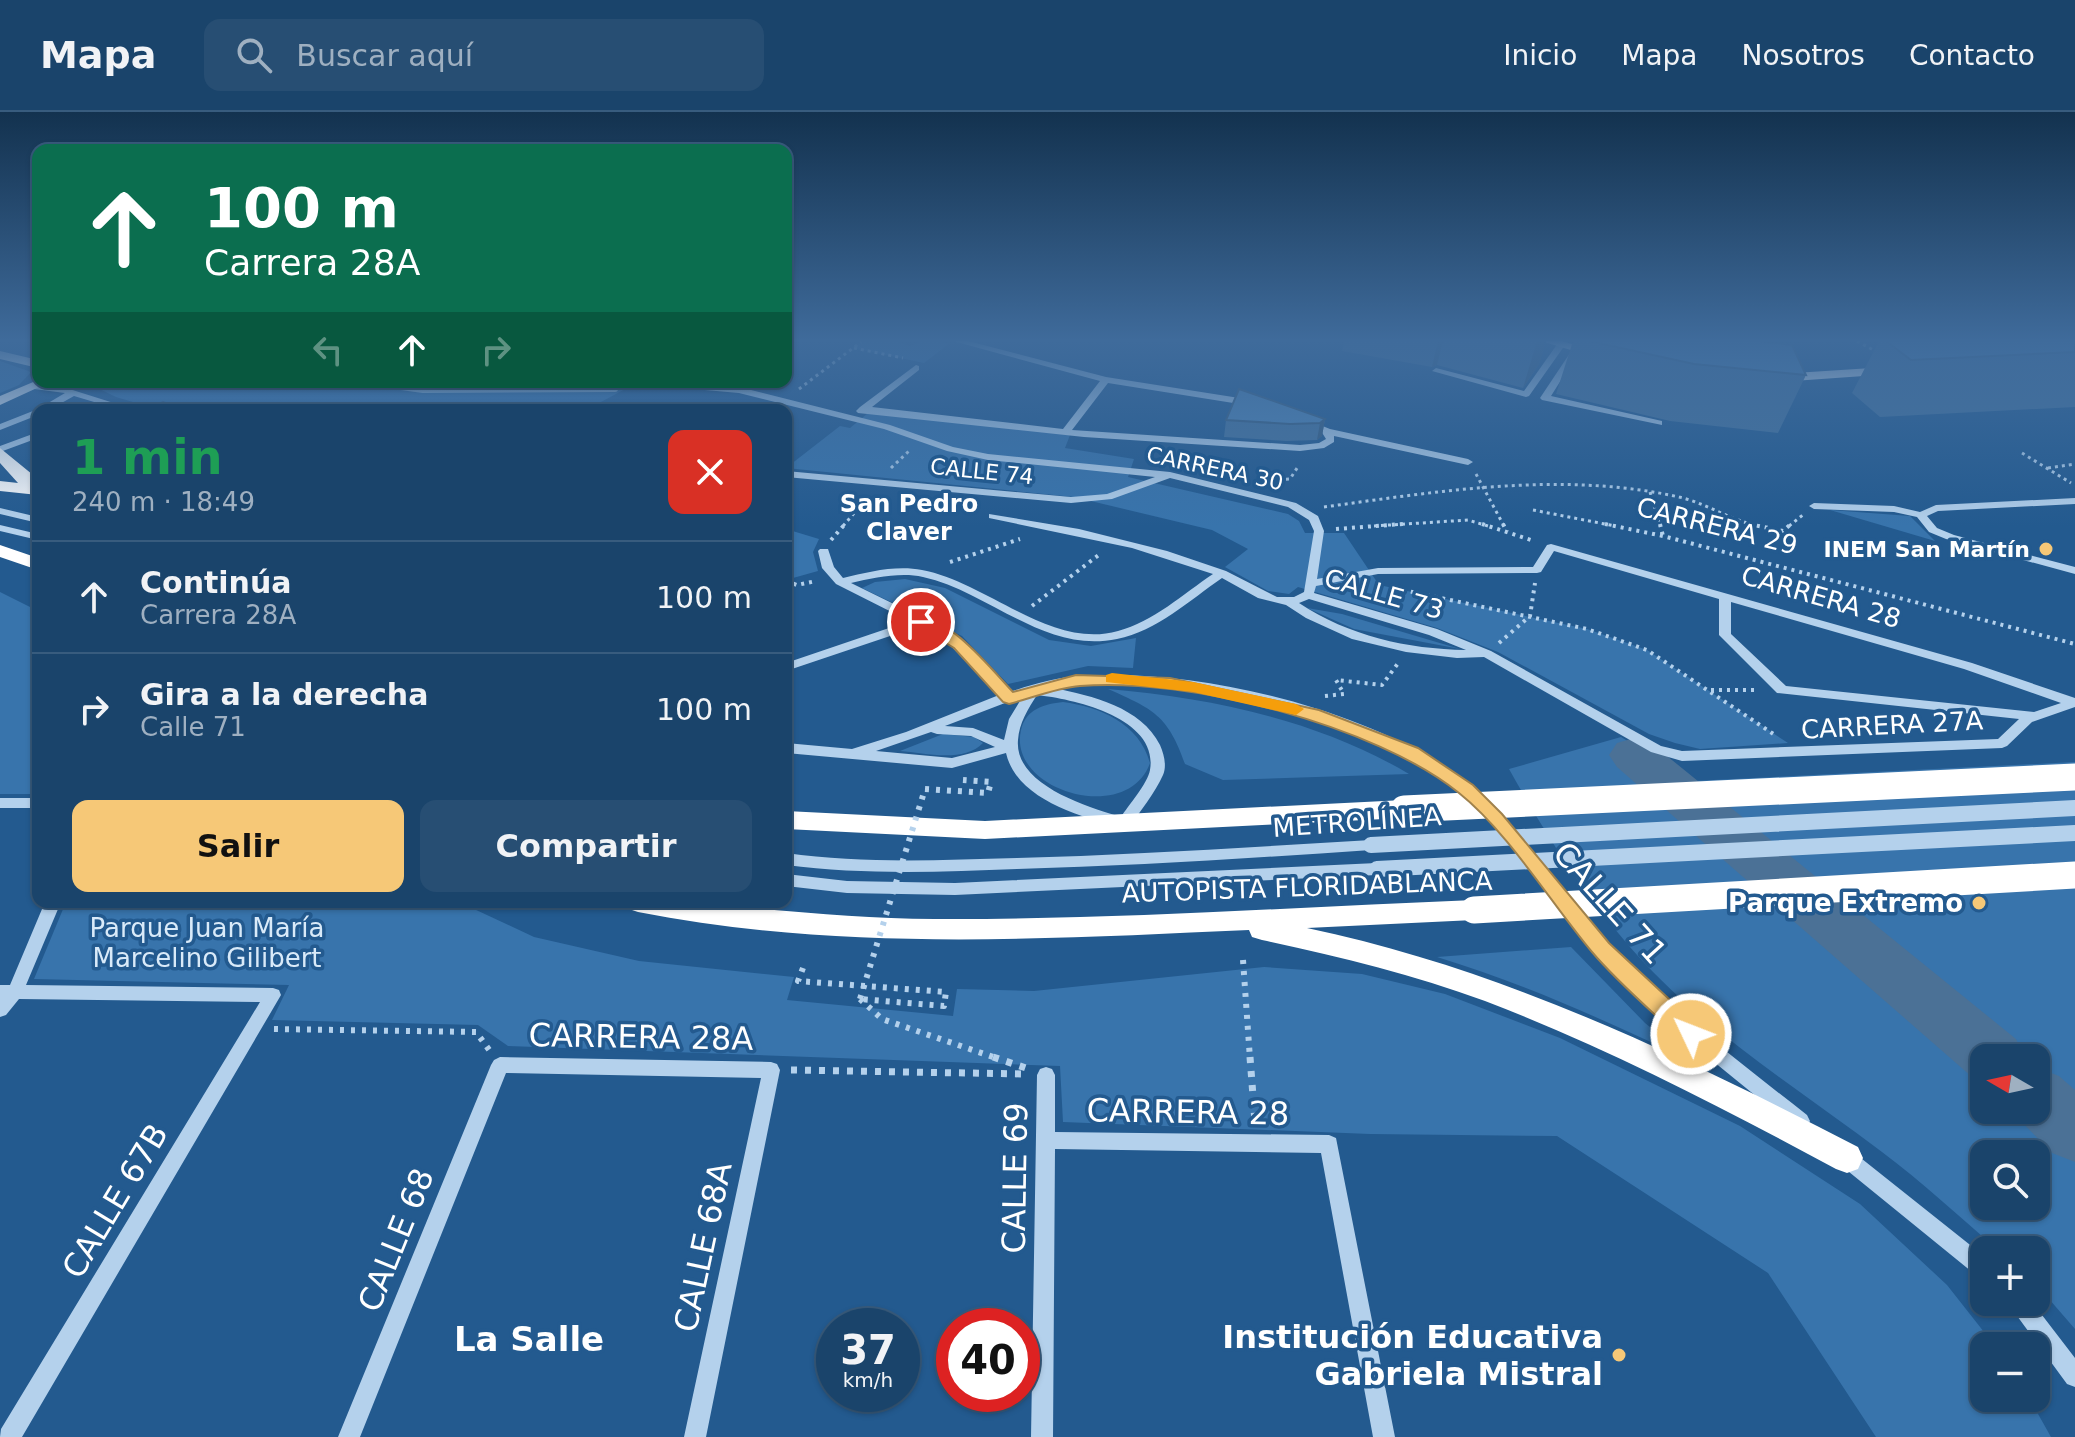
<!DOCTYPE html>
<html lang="es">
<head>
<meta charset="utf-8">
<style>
	:root { --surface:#1a446b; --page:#274e73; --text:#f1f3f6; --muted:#9fb0c1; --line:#385c7e; --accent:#f6c877 }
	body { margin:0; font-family:"DejaVu Sans",sans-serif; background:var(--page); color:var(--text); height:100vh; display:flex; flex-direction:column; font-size:30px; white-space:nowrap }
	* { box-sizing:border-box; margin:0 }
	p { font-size:26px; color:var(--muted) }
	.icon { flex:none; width:44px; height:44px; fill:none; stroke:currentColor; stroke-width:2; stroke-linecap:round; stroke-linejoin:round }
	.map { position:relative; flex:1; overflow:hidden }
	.panel { position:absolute; left:32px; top:292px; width:760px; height:504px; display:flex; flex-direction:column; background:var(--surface); border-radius:16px; box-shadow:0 2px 6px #0004,0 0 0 2px var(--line) }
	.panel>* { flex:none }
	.banner { position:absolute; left:32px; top:32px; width:760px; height:244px; border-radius:16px; box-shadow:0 2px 6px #0004,0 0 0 2px var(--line); background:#0b6e4f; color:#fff; overflow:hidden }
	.needle { width:52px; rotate:279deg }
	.controls { position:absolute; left:1970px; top:932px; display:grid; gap:16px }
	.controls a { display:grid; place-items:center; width:80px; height:80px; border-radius:16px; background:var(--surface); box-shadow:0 2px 6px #0004,0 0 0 2px var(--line); font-size:40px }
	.speed { position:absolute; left:816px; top:1196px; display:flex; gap:16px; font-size:40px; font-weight:700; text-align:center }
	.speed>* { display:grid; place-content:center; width:104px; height:104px; border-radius:50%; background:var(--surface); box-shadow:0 2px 6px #0004,0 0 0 2px var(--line); line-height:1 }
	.speed small { font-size:20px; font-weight:400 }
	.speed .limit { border:12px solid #d22; background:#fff; color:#111 }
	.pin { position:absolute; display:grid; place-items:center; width:68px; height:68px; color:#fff; margin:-34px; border:4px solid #fff; border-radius:50%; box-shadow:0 2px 8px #0007 }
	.me { position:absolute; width:88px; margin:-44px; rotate:313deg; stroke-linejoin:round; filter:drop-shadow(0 0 6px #0008) }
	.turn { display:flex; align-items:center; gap:28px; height:168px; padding:0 40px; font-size:36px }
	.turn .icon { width:104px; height:104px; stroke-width:2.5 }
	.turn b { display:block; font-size:56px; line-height:68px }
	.lanes { display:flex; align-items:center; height:76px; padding:0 40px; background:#0003; justify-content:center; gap:40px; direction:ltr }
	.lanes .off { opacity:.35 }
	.round { display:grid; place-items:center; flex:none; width:84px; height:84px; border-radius:16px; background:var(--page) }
	.head { display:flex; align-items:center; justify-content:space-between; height:136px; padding:0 40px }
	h1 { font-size:48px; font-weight:800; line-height:60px; color:#1e9e55 }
	.cta { display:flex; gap:16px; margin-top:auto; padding:16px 40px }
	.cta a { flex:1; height:92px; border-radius:16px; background:var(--accent); color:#111; font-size:32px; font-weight:800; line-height:92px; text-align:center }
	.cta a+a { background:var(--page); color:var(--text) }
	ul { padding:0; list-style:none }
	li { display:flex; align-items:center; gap:24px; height:112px; padding:0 40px; border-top:2px solid var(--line) }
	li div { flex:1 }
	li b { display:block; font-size:30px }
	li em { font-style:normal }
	header { display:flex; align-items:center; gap:48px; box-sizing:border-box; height:112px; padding:0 40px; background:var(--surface); border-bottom:2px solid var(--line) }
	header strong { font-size:38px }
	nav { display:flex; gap:44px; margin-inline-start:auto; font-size:28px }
	.search { width:560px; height:72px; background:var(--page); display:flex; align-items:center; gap:20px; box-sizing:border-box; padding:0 28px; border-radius:16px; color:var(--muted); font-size:30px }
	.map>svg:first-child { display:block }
	.green { fill:#3874ac; fill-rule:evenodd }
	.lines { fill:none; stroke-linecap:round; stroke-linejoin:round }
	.stream { stroke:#a8cded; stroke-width:6 }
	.river { fill:#4b7196; fill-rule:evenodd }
	.path-far3 { stroke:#b4d1ec; stroke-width:3; stroke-dasharray:3 4; stroke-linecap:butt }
	.path-far2 { stroke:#b4d1ec; stroke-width:4; stroke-dasharray:3 5; stroke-linecap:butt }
	.path-far1 { stroke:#b4d1ec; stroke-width:6; stroke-dasharray:4 7; stroke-linecap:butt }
	.path { stroke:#b4d1ec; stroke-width:7; stroke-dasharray:6 8; stroke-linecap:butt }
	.minor { fill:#b4d1ec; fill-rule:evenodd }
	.major { fill:#f9fbff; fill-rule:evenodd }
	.highway { fill:#fff; fill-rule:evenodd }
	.path-bridge { stroke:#b4d1ec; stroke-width:6; stroke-dasharray:4 7; stroke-linecap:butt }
	.minor-bridge { stroke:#b4d1ec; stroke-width:16 }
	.highway-bridge { stroke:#fff; stroke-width:27 }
	.wall { fill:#45739e }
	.shaded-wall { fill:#385e81 }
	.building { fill:#5086b8; stroke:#385e81; stroke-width:2 }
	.route { fill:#f6c877; stroke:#a0824d; stroke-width:2 }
	.slow { fill:#f59e0b }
	.poi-dot { fill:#f6c877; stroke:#235a8f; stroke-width:3 }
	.labels { text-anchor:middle; stroke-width:7; stroke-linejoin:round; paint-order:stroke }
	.far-street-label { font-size:22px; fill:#fff; stroke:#235a8f }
	.far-poi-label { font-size:22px; font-weight:bold; fill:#fff; stroke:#235a8f; text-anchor:end }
	.far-neighbourhood-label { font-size:24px; font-weight:bold; fill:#fff; stroke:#235a8f }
	.street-label { font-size:26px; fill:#fff; stroke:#235a8f }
	.poi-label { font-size:26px; font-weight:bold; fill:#fff; stroke:#235a8f; text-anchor:end }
	.park-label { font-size:26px; fill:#d9eaf9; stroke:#235a8f }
	.near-street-label { font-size:32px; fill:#fff; stroke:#235a8f }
	.near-poi-label { font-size:32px; font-weight:bold; fill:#fff; stroke:#235a8f; text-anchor:end }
	.near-neighbourhood-label { font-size:34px; font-weight:bold; fill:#fff; stroke:#235a8f }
</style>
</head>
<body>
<header>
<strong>Mapa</strong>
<div class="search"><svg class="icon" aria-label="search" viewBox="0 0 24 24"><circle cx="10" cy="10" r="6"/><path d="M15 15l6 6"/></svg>Buscar aquí</div>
<nav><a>Inicio</a><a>Mapa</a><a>Nosotros</a><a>Contacto</a></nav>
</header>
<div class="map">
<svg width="2075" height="1325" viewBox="0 0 2075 1325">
	<rect width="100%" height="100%" fill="#235a8f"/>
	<path class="green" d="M855,229H896L910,234L921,229L950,231L924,251L853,236L860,231Z
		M0,249L31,260L19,273L0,281Z
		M85,270H486L629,275L586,298H160L116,285Z
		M868,301L1070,323L1065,336L1134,347L1128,365L1288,402L1299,409L1305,421H1344L1379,473L1587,517L1647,538L1788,631L1700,637L1675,631L1649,622L1498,540L1437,516L1298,475L1289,482L1268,479L1225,455L1248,437L1212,418L1074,385L786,356L840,314L850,316Z
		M1830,398L1910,404L1935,429Z
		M786,417L819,427L813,440L818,459L793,466L786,464Z
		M905,467L945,476L1049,528L1091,534L1136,526L1133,556L1088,554L1008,572L962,524L862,476L875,470Z
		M0,480L38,499V682H0Z
		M1307,496L1342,502L1460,537L1354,517Z
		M1108,577C1212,586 1318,608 1409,662L1223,668L1185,652C1168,603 1153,597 1108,577Z
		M1063,590C1100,595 1139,611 1150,651C1128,714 1007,679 1021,618C1026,597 1044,592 1063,590Z
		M943,622L974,625L983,631C964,651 925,641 900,639Z
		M1621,625L1693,669L2075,650V1217L2036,1172V1138H1998C1960,1105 1922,1070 1882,1040C1795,974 1695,913 1624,828C1579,775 1543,718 1509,657ZM1984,946H2036V998H1984ZM1984,1042H2036V1094H1984Z
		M66,790H459L534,825L639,849L794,865L787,888L953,904L957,877L1034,879L1264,855L1362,862L1445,882L1560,926L1740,1014L1860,1092L1947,1173L1995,1234H1984V1286H2029L2051,1325H1876L1768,1161L1557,1024L1370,1022L1063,1010L1060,954L508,934L478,913L272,908L289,873L34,867Z
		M1571,835L1645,911L1692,949C1608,910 1526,872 1437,845Z"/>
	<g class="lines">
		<path class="stream" d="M365,270L423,278L615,277"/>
		<path class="river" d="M1634,626L1651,631L2016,927L2025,946H1984V970L1972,965L1617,655L1609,643L1617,631Z
			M2036,955L2059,964L2075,978V1050L2052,1041L2010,998H2036Z"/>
		<path class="path-far3" d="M1857,229L1877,240
			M786,232L789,229
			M854,236L903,246
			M799,277L861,230
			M2022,341L2071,371
			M891,356L910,338
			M2048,356L2075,352
			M1476,362L1504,414
			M1265,368L1290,367L1299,353
			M1650,380L1660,414
			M1324,395C1441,379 1562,359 1679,385C1706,391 1729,408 1759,414
			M1533,398L1615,414
			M843,414L868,385
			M1374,414L1468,408L1488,414
			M1789,414L1804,402"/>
		<path class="path-far2" d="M1482,412L1534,429
			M1503,412L1507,420
			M1605,412L1663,424L2075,532
			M1660,412L1663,424
			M1749,412L1783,419L1791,412
			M1336,417L1403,412
			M831,428L845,412
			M950,450L1020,427
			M786,469L797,473L816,469
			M1403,478L1587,517L1647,538L1775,623
			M1032,494L1100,442
			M1499,531L1530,504L1535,471
			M1711,578H1757
			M1325,584L1344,582L1336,568L1382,573L1399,550"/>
		<path class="path-far1" d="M925,677L988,681L991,670L963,668
			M1243,848L1250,947
			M803,856L798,869L946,880L944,894L860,887
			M860,887L882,907L999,947
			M274,917L476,920L490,939"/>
		<path class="path" d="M993,945L1026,956
			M1250,945L1255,1010
			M791,958L1025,962"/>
		<path class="minor" d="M953,229H968L1106,265L1252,288L1257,291L1252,294L1108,271L1072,318L1300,333L1319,331L1326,327L1321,319L1302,312V308L1305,307L1330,317L1468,347L1473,350L1468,353L1334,324V330L1324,336L1300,339L1084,325L858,301L856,299L860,295L916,253L919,254V258L872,295L1063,317L1100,269Z
			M1558,231L1565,233L1529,284L1526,285L1432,259L1436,256L1524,279Z
			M1574,238L1578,241L1551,284L1662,309V313L1542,288L1540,286L1570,241Z
			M643,270H679L739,275L890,313L953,335L988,342L1170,360L1296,391L1318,404L1324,419L1317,467L1378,456L1533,455L1547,433L1551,432L1972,551L2075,586V595L2032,610L2007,634L2002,636L1682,649L1651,640L1484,545L1457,546L1406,540L1352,527L1306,506L1286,493L1258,486L1222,466C1190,488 1157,519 1117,527C1044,542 990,480 923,465C900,460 874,466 851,471L951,520L1010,580C1033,572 1057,565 1081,564C1200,556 1377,598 1471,674C1520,713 1552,770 1593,816C1656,887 1733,945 1807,1003L1810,1009L1807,1015L1801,1017L1795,1015C1727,961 1658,907 1598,843C1550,792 1516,726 1461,681C1367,603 1174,556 1054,576C1092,584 1141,595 1160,633C1164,642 1167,654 1163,663C1155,681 1140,699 1129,716L1124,717C1084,705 1017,689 1006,641L952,656L786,641V631L852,637L906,620L999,583L943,526L836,472L822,456L818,439L820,437H828L834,455L843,466C868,460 896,453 922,458C987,470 1051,538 1118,519C1153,510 1183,482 1213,462L1132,436L989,406V402L1079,417L1167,439L1226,459L1277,485H1294L1304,480L1314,419L1309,408L1288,395L1170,366L1112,387L1071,391L786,365V359L1071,385L1107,382L1155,365L988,348L947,339L884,317L739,281L648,273ZM1554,439L1719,487V523L1777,581L2019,607L1998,627L1682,639L1661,634L1491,539L1437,517L1314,481L1316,474L1378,462L1537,461L1541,460ZM1309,487L1429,523L1466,538C1407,537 1349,524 1299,491ZM1731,490L1964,557L2061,591L2034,600L1786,574L1731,522ZM1037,583C1074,587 1159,606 1150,658C1148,671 1128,694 1121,705C1088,695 1014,673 1018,628C1019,611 1028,597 1037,583ZM1023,584L1009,607L1004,628L973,616L945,614ZM931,620L937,622L971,624L995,635L952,646L876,639Z
			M37,272L63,275L136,298H121L74,284L49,298H38V303L0,318V312L38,297L65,281L34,277V273Z
			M38,320V326L0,340V334Z
			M2075,386V392L1938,399L1927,404L1937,416L1954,423L2075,455V462L1946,427L1929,420L1917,405L1894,400L1814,397L1809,394L1814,391L1894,394L1920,400L1936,393Z
			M0,396L38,405V411L0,402Z
			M0,413L38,422V428L0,419Z
			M892,515L898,519L896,522L786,559V551Z
			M0,686H38V696H0Z
			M1371,728L1376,729L1378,733L1376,737L1371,738C1253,746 1135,754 1017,757C940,760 863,763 786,753V741C863,752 940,748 1017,746C1135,743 1253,735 1371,728Z
			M1377,751L1382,753L1385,757L1382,761L1377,763L955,783L847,781L786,774V762L847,769L955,771Z
			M45,790H61L26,873L273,876L279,878L281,883L22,1325H0L1,1317L260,890L19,887L6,903L0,905V873H10Z
			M500,945L771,950L777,952L780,958L706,1325H684L761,966L506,961L360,1325H338L491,953L494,948Z
			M1046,955L1052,957L1055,963V1020L1329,1023L1336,1026L1395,1325H1373L1321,1041L1055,1037L1053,1325H1031L1037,963L1040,957Z
			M1845,1036L1852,1039L1984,1144V1167L1977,1164L1838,1051L1836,1045L1838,1039Z
			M2009,1190H2032L2075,1246V1275L2067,1272L2012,1197Z"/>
		<path class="major" d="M1541,229H1562L1603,242L1597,246Z
			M0,239L38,248V256L0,247Z
			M1887,255L1892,256V262L1779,270L1773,266L1779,262Z
			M38,268L50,270L0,293V284Z"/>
		<path class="highway" d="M0,336L38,367V383L0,379V369L18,371L0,351Z
			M0,433L38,446V458L0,445Z
			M1404,688L1413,691L1416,697L1413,703L1404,706L985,727L786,717V699L985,709Z
			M1474,788L1484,791L1487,798L1484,805L1474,808L1307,816C1503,857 1682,944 1858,1035L1863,1046L1858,1057L1847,1061L1836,1057C1721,995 1606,935 1485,889C1412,862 1337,844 1262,828L1252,825L1249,818C1044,827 841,840 638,800L629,797L625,790C728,790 830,807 934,807C1114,808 1294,795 1474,788Z"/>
		<path class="path-bridge" d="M860,887L925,677"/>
		<path class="minor-bridge" d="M1371,733L2075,696
			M1377,757L2075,721"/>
		<path class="highway-bridge" d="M1404,697L2075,665
			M1474,798L2075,763"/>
	</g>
	<path class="wall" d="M1344,229H1546L1539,252L1523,276L1437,253L1432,255L1342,239Z
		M1573,229H1758L1806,263L1778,321L1670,309L1556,282Z
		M1879,229H2075V295L1880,305L1852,281Z
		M1325,307L1322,324L1317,328L1287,329L1224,325L1226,308Z"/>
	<path class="shaded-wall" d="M1438,229H1443L1437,253L1432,255Z
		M1537,229H1546L1539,252L1523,276Z
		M1325,307L1322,324L1317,328L1320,311Z"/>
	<path class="building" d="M1589,229H1758L1792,233L1806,263L1694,252Z
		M1886,229H2075V240L1911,248Z
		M1239,277L1325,307L1320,311L1290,312L1226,308Z
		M163,290L183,298H145Z"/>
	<linearGradient id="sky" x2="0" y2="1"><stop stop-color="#13324f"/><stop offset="0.55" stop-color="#3f6b9b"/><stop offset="1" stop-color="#3f6b9b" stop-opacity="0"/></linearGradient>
	<rect width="2075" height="415" fill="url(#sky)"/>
	<path class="route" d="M916,506C947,501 993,559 1013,580L1076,563L1170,566L1319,598L1418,636L1473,673L1502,702L1609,831L1699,915L1702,922L1699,929L1691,932L1683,929C1653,900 1619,872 1592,840C1551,791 1508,720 1459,681C1375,613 1187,565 1080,574C1056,576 1032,586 1009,592L1003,590L954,536L916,513Z"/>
	<path class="slow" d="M1112,561L1193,570L1296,592L1304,597L1296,603L1193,580L1106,570V563Z"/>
	<g class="poi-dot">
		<circle cx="2046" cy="437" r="8"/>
		<circle cx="1979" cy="791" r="8"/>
		<circle cx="1619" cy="1243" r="8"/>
	</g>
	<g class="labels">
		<g class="far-street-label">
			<text transform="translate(1215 356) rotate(12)" y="8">CARRERA 30</text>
			<text transform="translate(982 359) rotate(6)" y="8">CALLE 74</text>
		</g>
		<g class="far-poi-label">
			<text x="2030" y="445">INEM San Martín</text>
		</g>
		<g class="far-neighbourhood-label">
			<text x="909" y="400">San Pedro<tspan x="909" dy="28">Claver</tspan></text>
		</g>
		<g class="street-label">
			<text transform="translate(1717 414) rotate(14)" y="9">CARRERA 29</text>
			<text transform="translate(1384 482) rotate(16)" y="9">CALLE 73</text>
			<text transform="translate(1821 485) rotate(16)" y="9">CARRERA 28</text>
			<text transform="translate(1892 613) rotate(-3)" y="9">CARRERA 27A</text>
			<text transform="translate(1357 710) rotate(-4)" y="9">METROLÍNEA</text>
			<text transform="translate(1307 775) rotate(-2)" y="9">AUTOPISTA FLORIDABLANCA</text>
		</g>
		<g class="poi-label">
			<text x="1963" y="800">Parque Extremo</text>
		</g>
		<g class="park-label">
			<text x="207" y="825">Parque Juan María<tspan x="207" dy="30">Marcelino Gilibert</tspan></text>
		</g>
		<g class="near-street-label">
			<text transform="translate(1610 791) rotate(48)" y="11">CALLE 71</text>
			<text transform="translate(641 925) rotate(1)" y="11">CARRERA 28A</text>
			<text transform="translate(1188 1000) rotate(1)" y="11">CARRERA 28</text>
			<text transform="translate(1015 1066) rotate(-89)" y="11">CALLE 69</text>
			<text transform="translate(115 1089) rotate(-59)" y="11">CALLE 67B</text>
			<text transform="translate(396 1128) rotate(-68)" y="11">CALLE 68</text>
			<text transform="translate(703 1135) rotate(-78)" y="11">CALLE 68A</text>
		</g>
		<g class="near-poi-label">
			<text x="1603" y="1236">Institución Educativa<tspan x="1603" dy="37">Gabriela Mistral</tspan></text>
		</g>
		<g class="near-neighbourhood-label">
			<text x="529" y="1239">La Salle</text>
		</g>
	</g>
</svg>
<div class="controls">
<a><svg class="needle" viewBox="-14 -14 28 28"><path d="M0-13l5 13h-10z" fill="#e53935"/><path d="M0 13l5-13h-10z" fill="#9fb0c1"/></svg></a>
<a><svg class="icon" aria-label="search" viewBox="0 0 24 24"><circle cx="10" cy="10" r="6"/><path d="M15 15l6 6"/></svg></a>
<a>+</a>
<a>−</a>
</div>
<div class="speed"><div>37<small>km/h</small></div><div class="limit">40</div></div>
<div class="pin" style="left:921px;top:510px;background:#d93025"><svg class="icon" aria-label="arrive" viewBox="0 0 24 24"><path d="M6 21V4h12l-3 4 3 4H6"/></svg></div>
<svg class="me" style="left:1691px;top:922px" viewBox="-20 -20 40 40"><circle r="17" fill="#f6c877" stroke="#fff" stroke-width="3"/><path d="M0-11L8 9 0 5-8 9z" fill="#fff"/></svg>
<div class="banner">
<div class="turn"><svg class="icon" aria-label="ahead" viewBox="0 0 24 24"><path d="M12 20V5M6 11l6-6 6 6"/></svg><div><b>100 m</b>Carrera 28A</div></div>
<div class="lanes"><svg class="icon off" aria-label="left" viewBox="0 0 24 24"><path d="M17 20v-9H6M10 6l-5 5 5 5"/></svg><svg class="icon" aria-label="ahead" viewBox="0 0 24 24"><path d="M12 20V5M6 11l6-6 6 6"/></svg><svg class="icon off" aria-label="right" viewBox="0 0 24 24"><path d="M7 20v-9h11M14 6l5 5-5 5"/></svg></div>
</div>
<section class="panel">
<div class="head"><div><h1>1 min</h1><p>240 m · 18:49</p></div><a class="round" style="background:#d93025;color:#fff"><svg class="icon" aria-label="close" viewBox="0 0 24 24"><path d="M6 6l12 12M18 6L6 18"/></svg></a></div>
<ul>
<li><svg class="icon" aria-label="ahead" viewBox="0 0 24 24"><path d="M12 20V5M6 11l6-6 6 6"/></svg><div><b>Continúa</b><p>Carrera 28A</p></div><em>100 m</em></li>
<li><svg class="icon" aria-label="right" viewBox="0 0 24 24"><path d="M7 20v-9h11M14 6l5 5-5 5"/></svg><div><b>Gira a la derecha</b><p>Calle 71</p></div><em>100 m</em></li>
</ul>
<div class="cta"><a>Salir</a><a>Compartir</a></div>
</section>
</div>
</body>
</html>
